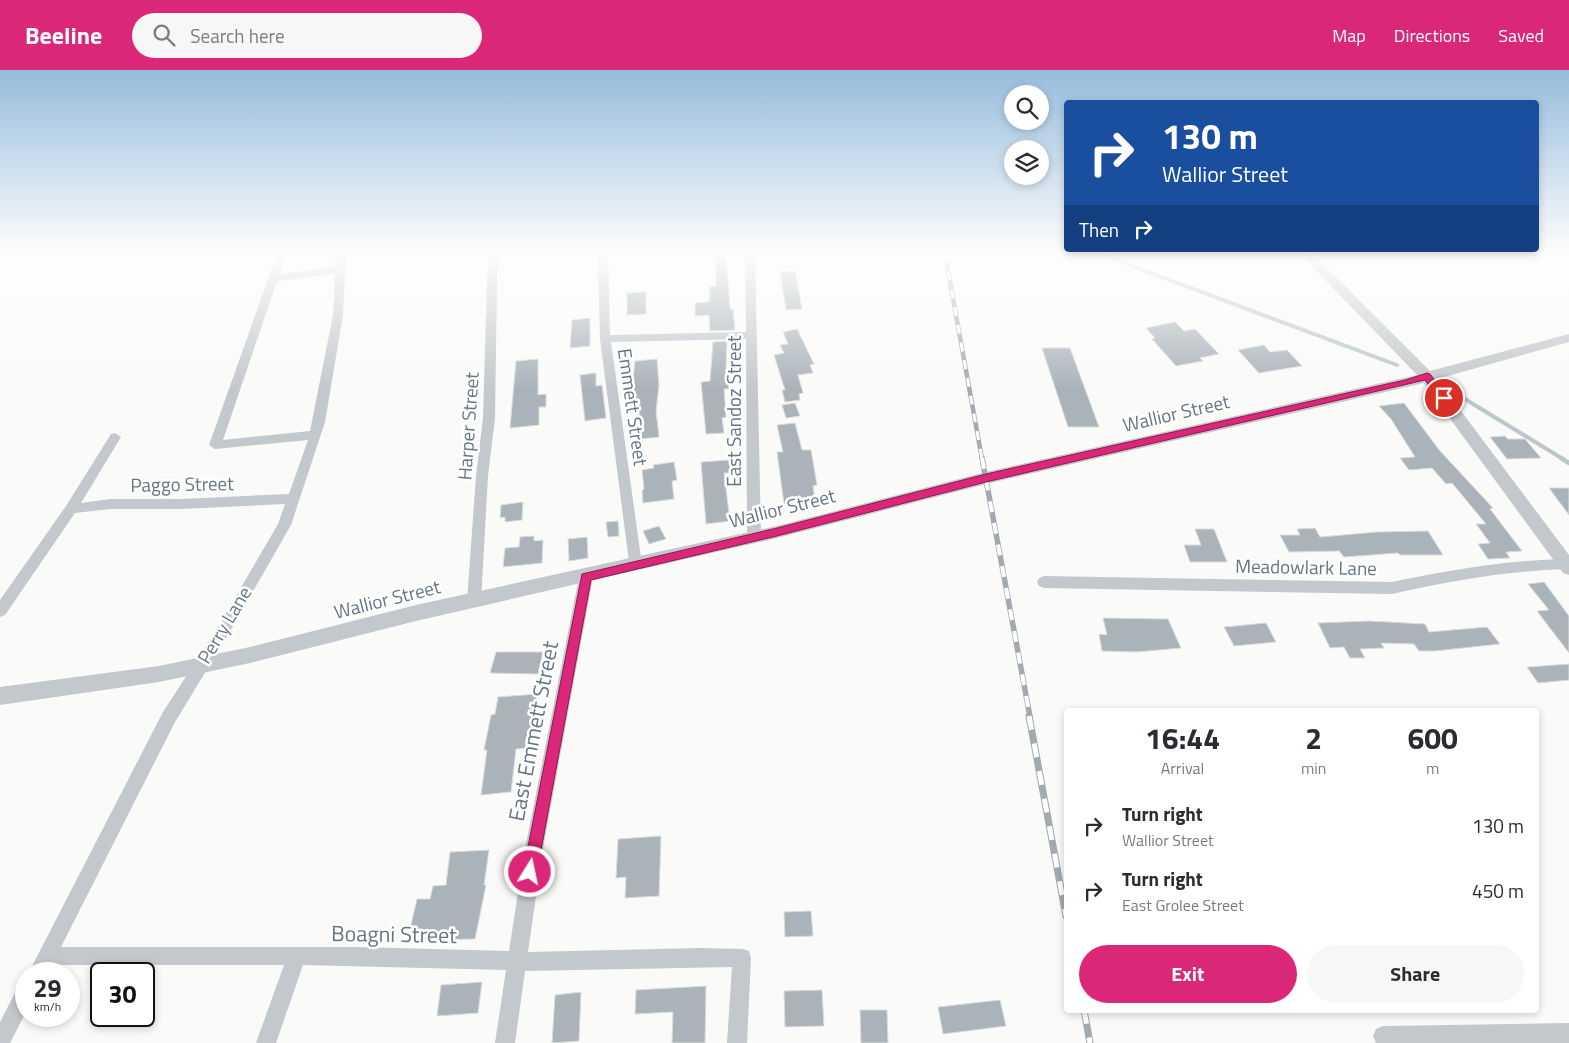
<!DOCTYPE html>
<html lang="en">
<head>
<meta charset="utf-8">
<style>
	:root { --surface:#fff; --page:#f7f7f7; --text:#2b2b33; --muted:#7c7c81; --accent:#db2777 }
	body { margin:0; font-family:"Titillium Web",sans-serif; background:var(--page); color:var(--text); height:100vh; display:flex; flex-direction:column; font-size:19px; white-space:nowrap }
	* { box-sizing:border-box; margin:0 }
	p { font-size:16px; color:var(--muted) }
	.icon { flex:none; width:28px; height:28px; fill:none; stroke:currentColor; stroke-width:2; stroke-linecap:round; stroke-linejoin:round }
	.map { position:relative; flex:1; overflow:hidden }
	.panel { position:absolute; left:1064px; top:638px; width:475px; height:305px; display:flex; flex-direction:column; background:var(--surface); border-radius:5px; box-shadow:0 2px 8px #0003 }
	.panel>* { flex:none }
	.hud { position:absolute; left:1064px; top:30px; width:475px; height:152px; border-radius:5px; box-shadow:0 2px 8px #0003; background:#1a4fa0; color:#fff; overflow:hidden }
	.buttons { position:absolute; left:1004px; top:15px; display:grid; gap:10px }
	.buttons a { display:grid; place-items:center; width:45px; height:45px; border-radius:50%; background:var(--surface); box-shadow:0 2px 8px #0003; font-size:25px }
	.speed { position:absolute; left:15px; top:892px; display:flex; gap:10px; font-size:25px; font-weight:700; text-align:center }
	.speed>* { display:grid; place-content:center; width:65px; height:65px; border-radius:50%; background:var(--surface); box-shadow:0 2px 8px #0003; line-height:1 }
	.speed small { font-size:12px; font-weight:400 }
	.speed .limit { border:2px solid #111; border-radius:8px; background:#fff; color:#111 }
	.pin { position:absolute; display:grid; place-items:center; width:42px; height:42px; color:#fff; margin:-21px; border:2px solid #fff; border-radius:50%; box-shadow:0 1px 5px #0007 }
	.me { position:absolute; width:55px; margin:-28px; rotate:10deg; stroke-linejoin:round; filter:drop-shadow(0 0 4px #0008) }
	.turn { display:flex; align-items:center; gap:18px; height:105px; padding:0 15px; font-size:22px }
	.turn .icon { width:65px; height:65px; stroke-width:2.5 }
	.turn b { display:block; font-size:35px; line-height:42px }
	.then { display:flex; align-items:center; height:48px; padding:0 15px; background:#0003; gap:10px; font-size:19px }
	.eta { display:flex; justify-content:space-evenly; align-items:center; height:85px; text-align:center }
	.eta b { font-size:30px; font-weight:700; line-height:35px }
	.cta { display:flex; gap:10px; margin-top:auto; padding:10px 15px }
	.cta a { flex:1; height:58px; border-radius:30px; background:var(--accent); color:#fff; font-size:20px; font-weight:700; line-height:58px; text-align:center }
	.cta a+a { background:var(--page); color:var(--text) }
	ul { padding:0; list-style:none }
	li { display:flex; align-items:center; gap:15px; height:65px; padding:0 15px }
	li div { flex:1 }
	li b { display:block; font-size:19px }
	li em { font-style:normal }
	header { display:flex; align-items:center; gap:30px; box-sizing:border-box; height:70px; padding:0 25px; background:var(--accent); color:#fff }
	header strong { font-size:24px }
	nav { display:flex; gap:28px; margin-inline-start:auto; font-size:18px }
	.search { width:350px; height:45px; background:var(--page); display:flex; align-items:center; gap:12px; box-sizing:border-box; padding:0 18px; border-radius:28px; color:var(--muted); font-size:19px }
	.map>svg:first-child { display:block }
	.lines { fill:none; stroke-linecap:round; stroke-linejoin:round }
	.stream-far1 { stroke:#bbc7cb; stroke-width:4 }
	.stream { stroke:#bbc7cb; stroke-width:4.5 }
	.building { fill:#aab3b9; stroke:#dcdcda }
	.minor { fill:#c3c8cc; fill-rule:evenodd }
	.tertiary { fill:#c3c8cc; fill-rule:evenodd }
	.rail-far2-casing { stroke:#a2aab0; stroke-width:4.5 }
	.rail-far1-casing { stroke:#a2aab0; stroke-width:5.5 }
	.rail-casing { stroke:#a2aab0; stroke-width:7 }
	.rail-far2 { stroke:#fff; stroke-width:3; stroke-dasharray:9; stroke-linecap:butt }
	.rail-far1 { stroke:#fff; stroke-width:4; stroke-dasharray:11; stroke-linecap:butt }
	.rail { stroke:#fff; stroke-width:5; stroke-dasharray:14; stroke-linecap:butt }
	.route { fill:#db2777; stroke:#8e194d }
	.labels { text-anchor:middle; stroke-width:5; stroke-linejoin:round; paint-order:stroke }
	.street-label { font-size:19px; fill:#657683; stroke:#fff }
	.near-street-label { font-size:22px; fill:#657683; stroke:#fff }
</style>
</head>
<body>
<header>
<strong>Beeline</strong>
<div class="search"><svg class="icon" aria-label="search" viewBox="0 0 24 24"><circle cx="10" cy="10" r="6"/><path d="M15 15l6 6"/></svg>Search here</div>
<nav><a>Map</a><a>Directions</a><a>Saved</a></nav>
</header>
<div class="map">
<svg width="1569" height="973" viewBox="0 0 1569 973">
	<rect width="100%" height="100%" fill="#fafaf8"/>
	<g class="lines">
		<path class="stream-far1" d="M1100,184L1397,295
			M1460,326L1563,389"/>
		<path class="stream" d="M1561,388L1569,393"/>
	</g>
	<path class="building" d="M715,184H726L730,239H733L735,260L710,261L709,245L695,246V233L709,232L710,217L716,216Z
		M795,201L802,239L786,240L780,202Z
		M646,222V244L627,245V223Z
		M590,248V276L570,278L572,250Z
		M1175,252L1184,261L1195,259L1219,284L1200,288L1203,291L1176,296L1152,269L1155,268L1146,258Z
		M797,259L814,294L810,295L813,303L798,305L803,323L799,324L800,330L785,332L782,320H785L774,285L784,283L780,275L788,274L783,262Z
		M727,271L726,299L729,319H724L726,347L722,348L724,363L706,364L701,312L710,311L713,272Z
		M1264,275L1270,282L1287,280L1302,296L1259,303L1238,280Z
		M1042,278H1070L1099,357H1068Z
		M538,289V325L546,324V337H539V355L510,358L516,291Z
		M657,289L659,315L656,341L659,367L640,369L639,329H631L635,291Z
		M596,303V316L602,315L606,348L585,351L580,305Z
		M795,333L800,346L786,348L782,335Z
		M1404,333L1440,381L1493,438L1490,439L1522,481L1506,482L1510,488L1488,489L1478,474L1490,473L1476,454H1486L1452,413L1446,414L1432,398L1409,400L1400,388L1415,387L1391,349L1379,336Z
		M795,353L802,380H811L817,415L813,416L815,432L784,434L777,382H783L777,355Z
		M1505,366L1508,369H1525L1541,388L1507,389L1490,367Z
		M730,390L731,403H724L730,451L706,454L701,392Z
		M674,392L677,410L672,411L674,429L643,433L642,420L644,419L642,400L654,398L653,395Z
		M1549,418H1569V445Z
		M523,432L522,450L505,452V447L500,448L501,435Z
		M618,451L619,466L608,467L606,452Z
		M659,456L666,469L649,474L643,461Z
		M1315,458L1320,467L1377,462L1428,461L1443,485H1400L1398,483L1344,487L1339,481L1289,482L1280,465H1300L1297,459Z
		M1195,459H1214L1227,492H1190L1184,475H1201Z
		M534,466V471L543,470L542,493L503,497L505,478L519,477L520,467Z
		M587,467L588,488L569,491L568,469Z
		M1544,512L1569,546V583L1537,541L1549,540L1528,514Z
		M1103,548L1168,549L1181,578L1137,582L1102,581L1099,564L1107,565Z
		M1369,551L1425,554L1429,562L1487,557L1500,574L1435,581H1419L1414,574L1381,573L1384,578L1360,579L1365,588H1350L1344,577L1330,578L1318,553Z
		M1266,553L1276,572L1234,576L1224,557Z
		M496,582H543L538,604L490,603Z
		M1569,594V610L1538,613L1527,597Z
		M537,624L529,678L516,679L511,722L481,725L487,680H484L491,645L495,644L498,627Z
		M661,766L659,826L625,828L626,807L616,808L618,769Z
		M489,780L484,815H486L475,869L420,870L422,859H410L417,829H430L433,816L446,815L450,782Z
		M811,841L813,866L785,867L784,842Z
		M482,912L478,943L437,946L441,915Z
		M706,916L705,973H672L673,942L635,944L636,920Z
		M822,920L824,956L785,957L784,921Z
		M581,922L579,971L552,973L555,925Z
		M1000,930L1006,956L943,964L938,937Z
		M860,940H887L888,973H861Z"/>
	<g class="lines">
		<path class="minor" d="M277,184H287L279,204L335,197L336,184H346L343,245L325,352L291,455L228,565L175,652L61,877H357L509,881L524,784L579,507L581,503H591L593,507L542,784L528,882L700,878L742,879L749,881L751,888L747,973H727L732,897L525,901L515,973H495L506,900L303,895L276,973H256L284,895H51L47,904H28L163,642L218,557L278,454L285,434L181,439H110L75,443L5,545L0,547V530L66,436L111,364L115,363L121,367L81,433L110,429H181L289,424L308,370L215,379L209,375ZM335,204L333,245L310,361L223,370L277,211Z
			M490,184H500L497,209L495,348L488,406L481,531L479,535H469L467,531L476,406L483,348L487,209Z
			M598,184H608L610,265L746,262L745,184H755L761,467L759,471L754,472L747,467L746,269L611,272L642,495L640,499H630L600,269Z
			M1566,489L1569,490V498L1566,499C1507,501 1450,511 1392,524L1044,518L1039,516L1037,512L1039,508L1044,506L1392,512C1450,500 1507,490 1566,489Z
			M26,912V942L10,973H0V952L19,915Z
			M1569,953V973H1376L1373,966L1376,959L1383,956Z"/>
		<path class="tertiary" d="M1300,184H1313L1430,301L1569,264V272L1437,309L1569,485V505L1563,503L1424,313L986,414L777,468L416,551L250,593L159,612L0,635V617L159,596L250,577L416,535L777,456L986,402L1417,305Z"/>
		<g class="rail-far2-casing">
			<path id="rail-far2" d="M945,184L982,389"/>
		</g>
		<g class="rail-far1-casing">
			<path id="rail-far1" d="M982,388L1030,647"/>
		</g>
		<g class="rail-casing">
			<path id="rail" d="M1029,646L1066,846
				M1084,940L1090,973"/>
		</g>
		<use href="#rail-far2" class="rail-far2"/>
		<use href="#rail-far1" class="rail-far1"/>
		<use href="#rail" class="rail"/>
	</g>
	<linearGradient id="sky" x2="0" y2="1"><stop stop-color="#96bcdc"/><stop offset="0.57" stop-color="#fdfdfc"/><stop offset="1" stop-color="#fdfdfc" stop-opacity="0"/></linearGradient>
	<rect width="1569" height="320" fill="url(#sky)"/>
	<path class="route" d="M1427,303L1430,304L1447,326V330H1440L1425,310L986,412L777,466L591,510L537,802L535,807L530,809L525,807L523,802L582,504L777,458L986,404L1405,310Z"/>
	<g class="labels">
		<g class="street-label">
			<text transform="translate(633 337) rotate(82)" y="7">Emmett Street</text>
			<text transform="translate(734 341) rotate(-90)" y="7">East Sandoz Street</text>
			<text transform="translate(1176 343) rotate(-13)" y="7">Wallior Street</text>
			<text transform="translate(468 356) rotate(-86)" y="7">Harper Street</text>
			<text transform="translate(182 414) rotate(-1)" y="7">Paggo Street</text>
			<text transform="translate(782 438) rotate(-14)" y="7">Wallior Street</text>
			<text transform="translate(1306 497) rotate(1)" y="7">Meadowlark Lane</text>
			<text transform="translate(387 529) rotate(-14)" y="7">Wallior Street</text>
			<text transform="translate(224 555) rotate(-59)" y="7">Perry Lane</text>
		</g>
		<g class="near-street-label">
			<text transform="translate(533 661) rotate(-79)" y="8">East Emmett Street</text>
			<text transform="translate(394 864) rotate(1)" y="8">Boagni Street</text>
		</g>
	</g>
</svg>
<div class="buttons">
<a><svg class="icon" aria-label="search" viewBox="0 0 24 24"><circle cx="10" cy="10" r="6"/><path d="M15 15l6 6"/></svg></a>
<a><svg class="icon" aria-label="layers" viewBox="0 0 24 24"><path d="M12 4l9 5-9 5-9-5zM3 14l9 5 9-5"/></svg></a>
</div>
<div class="speed"><div>29<small>km/h</small></div><div class="limit">30</div></div>
<div class="pin" style="left:1444px;top:328px;background:#d93025"><svg class="icon" aria-label="arrive" viewBox="0 0 24 24"><path d="M6 21V4h12l-3 4 3 4H6"/></svg></div>
<svg class="me" style="left:530px;top:802px" viewBox="-20 -20 40 40"><circle r="17" fill="#db2777" stroke="#fff" stroke-width="3"/><path d="M0-11L8 9 0 5-8 9z" fill="#fff"/></svg>
<div class="hud">
<div class="turn"><svg class="icon" aria-label="right" viewBox="0 0 24 24"><path d="M7 20v-9h11M14 6l5 5-5 5"/></svg><div><b>130 m</b>Wallior Street</div></div>
<div class="then">Then<svg class="icon" aria-label="right" viewBox="0 0 24 24"><path d="M7 20v-9h11M14 6l5 5-5 5"/></svg></div>
</div>
<section class="panel">
<div class="eta">
<div><b>16:44</b><p>Arrival</p></div>
<div><b>2</b><p>min</p></div>
<div><b>600</b><p>m</p></div>
</div>
<ul>
<li><svg class="icon" aria-label="right" viewBox="0 0 24 24"><path d="M7 20v-9h11M14 6l5 5-5 5"/></svg><div><b>Turn right</b><p>Wallior Street</p></div><em>130 m</em></li>
<li><svg class="icon" aria-label="right" viewBox="0 0 24 24"><path d="M7 20v-9h11M14 6l5 5-5 5"/></svg><div><b>Turn right</b><p>East Grolee Street</p></div><em>450 m</em></li>
</ul>
<div class="cta"><a>Exit</a><a>Share</a></div>
</section>
</div>
</body>
</html>
